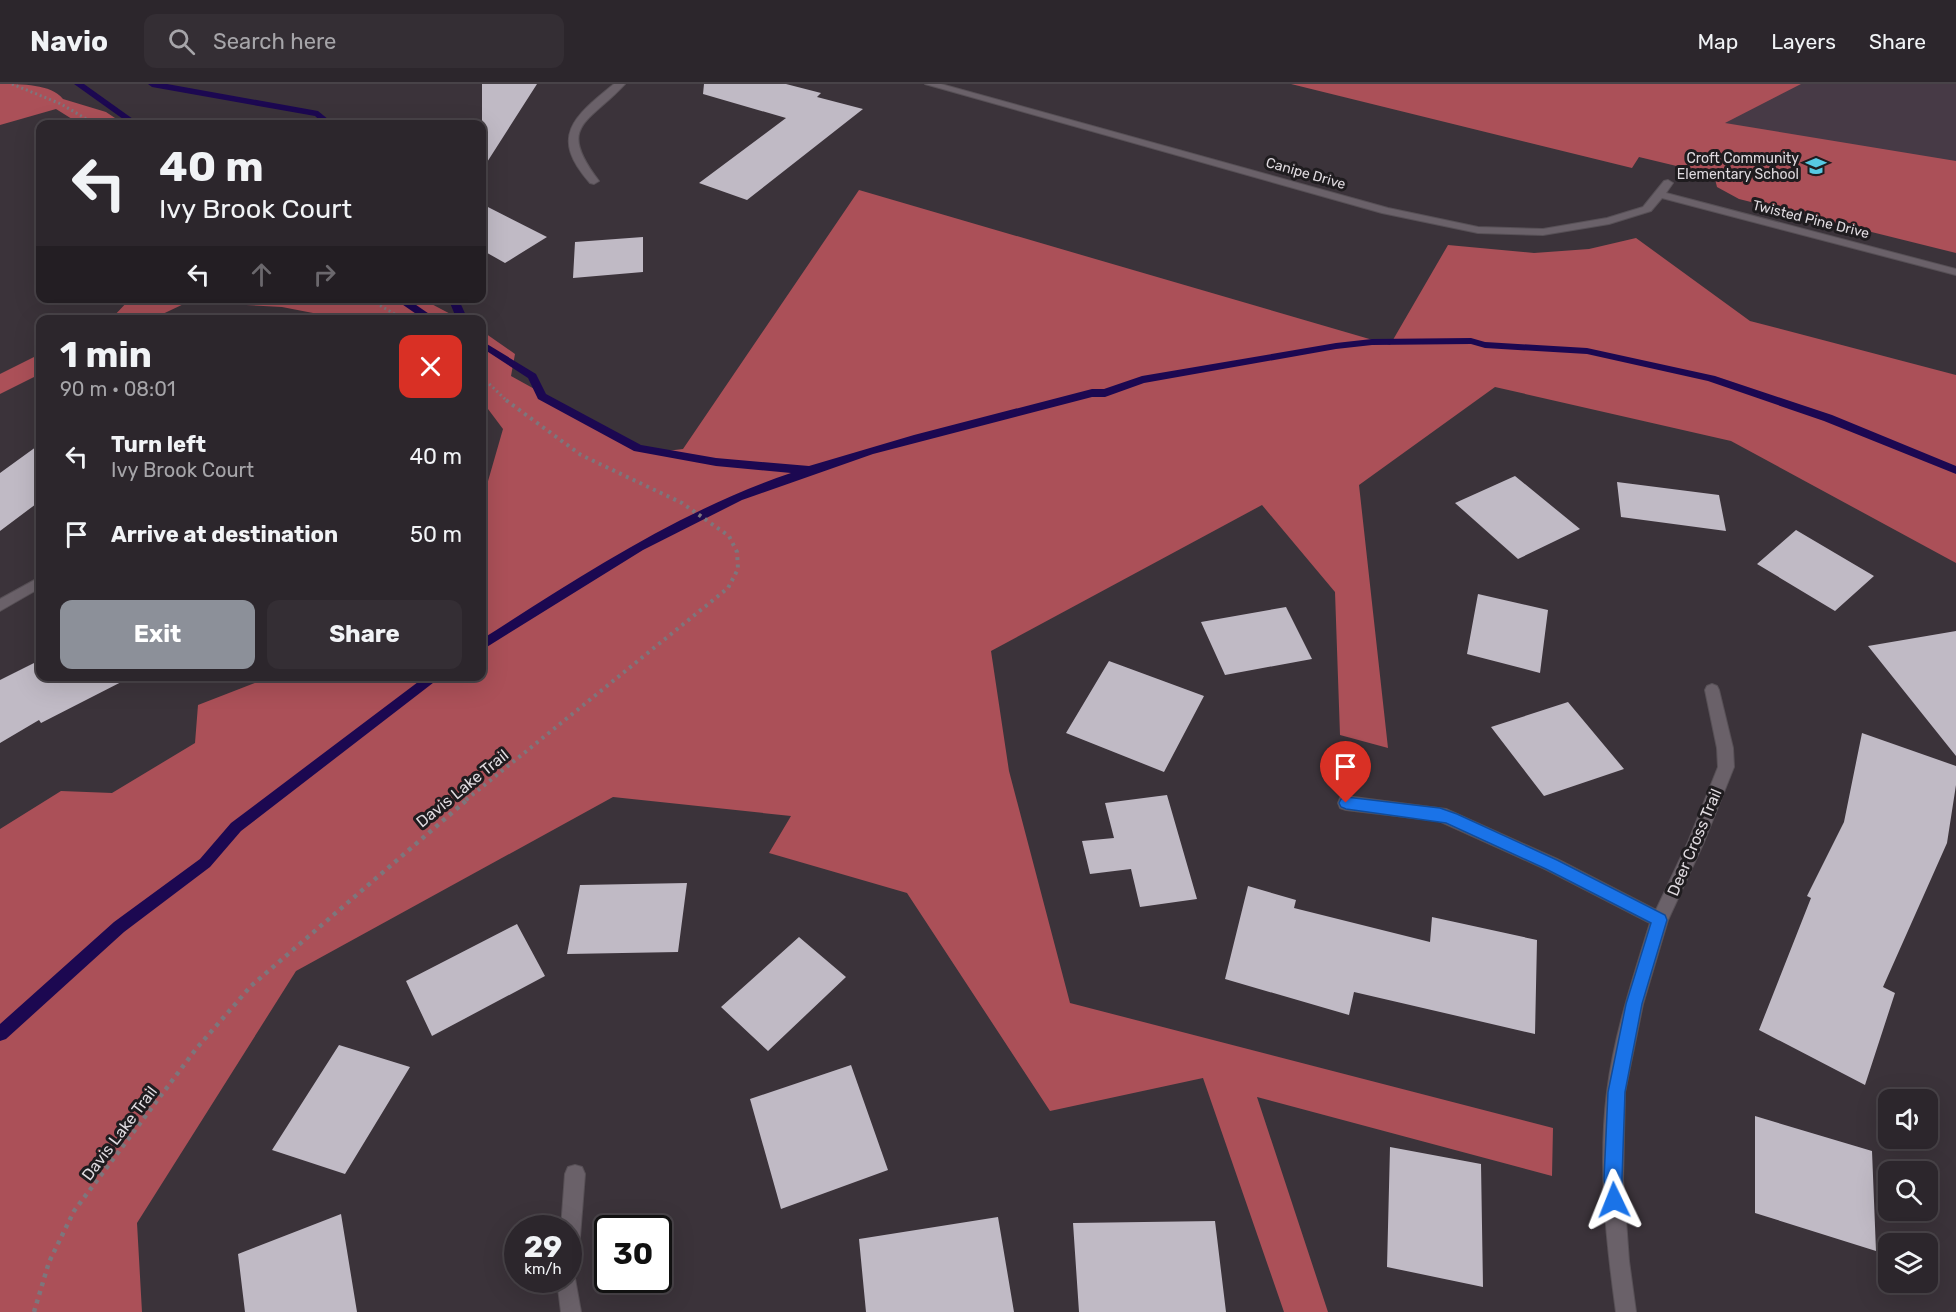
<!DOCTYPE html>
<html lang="en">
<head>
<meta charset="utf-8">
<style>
	:root { --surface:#2c262c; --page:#342e34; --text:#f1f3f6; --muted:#a6a5a9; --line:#484348; --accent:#8c9099 }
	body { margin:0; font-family:Rubik,sans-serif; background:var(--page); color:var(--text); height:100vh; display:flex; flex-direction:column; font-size:22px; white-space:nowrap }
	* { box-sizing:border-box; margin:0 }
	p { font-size:20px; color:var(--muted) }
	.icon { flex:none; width:33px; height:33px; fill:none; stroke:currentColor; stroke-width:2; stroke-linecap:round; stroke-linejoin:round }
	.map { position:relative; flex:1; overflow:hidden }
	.panel { position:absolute; left:36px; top:231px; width:450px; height:366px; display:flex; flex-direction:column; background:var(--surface); border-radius:12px; box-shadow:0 6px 24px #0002,0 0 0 2px var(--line) }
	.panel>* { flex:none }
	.hud { position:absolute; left:36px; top:36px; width:450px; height:183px; border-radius:12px; box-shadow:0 6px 24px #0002,0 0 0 2px var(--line); background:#2c262c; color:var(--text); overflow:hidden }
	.buttons { position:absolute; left:1878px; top:1005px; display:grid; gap:12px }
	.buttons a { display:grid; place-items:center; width:60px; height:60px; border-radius:12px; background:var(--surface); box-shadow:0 6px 24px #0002,0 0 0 2px var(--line); font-size:30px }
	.speed { position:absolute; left:504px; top:1131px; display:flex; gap:12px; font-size:30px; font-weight:700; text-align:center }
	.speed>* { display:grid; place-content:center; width:78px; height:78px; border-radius:50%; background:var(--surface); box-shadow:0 6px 24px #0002,0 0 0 2px var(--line); line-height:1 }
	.speed small { font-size:15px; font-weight:400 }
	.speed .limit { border:3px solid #111; border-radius:9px; background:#fff; color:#111 }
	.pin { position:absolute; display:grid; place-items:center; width:51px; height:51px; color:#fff; margin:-62px -26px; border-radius:50% 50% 50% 0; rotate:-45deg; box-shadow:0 0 6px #0007 }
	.pin .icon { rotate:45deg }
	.me { position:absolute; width:66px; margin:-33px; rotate:358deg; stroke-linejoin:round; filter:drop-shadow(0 0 4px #0008) }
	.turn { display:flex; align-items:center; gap:21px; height:126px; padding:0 24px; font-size:27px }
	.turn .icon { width:78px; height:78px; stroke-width:2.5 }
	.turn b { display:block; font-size:42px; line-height:51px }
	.lanes { display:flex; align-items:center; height:57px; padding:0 24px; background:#0003; justify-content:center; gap:30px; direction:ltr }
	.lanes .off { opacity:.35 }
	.round { display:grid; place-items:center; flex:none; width:63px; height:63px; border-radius:12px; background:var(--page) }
	.head { display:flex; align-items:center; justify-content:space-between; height:102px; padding:0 24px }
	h1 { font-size:36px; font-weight:700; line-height:45px }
	.button { display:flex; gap:12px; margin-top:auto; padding:12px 24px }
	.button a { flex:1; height:69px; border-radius:12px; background:var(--accent); color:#fff; font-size:24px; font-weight:700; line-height:69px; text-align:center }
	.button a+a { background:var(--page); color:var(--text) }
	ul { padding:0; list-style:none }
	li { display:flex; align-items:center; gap:18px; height:78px; padding:0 24px }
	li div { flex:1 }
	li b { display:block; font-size:22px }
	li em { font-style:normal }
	header { display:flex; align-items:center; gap:36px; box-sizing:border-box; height:84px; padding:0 30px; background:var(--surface); border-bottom:2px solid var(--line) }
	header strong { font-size:28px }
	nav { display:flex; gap:33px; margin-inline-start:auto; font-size:21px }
	.search { width:420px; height:54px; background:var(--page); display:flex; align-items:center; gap:15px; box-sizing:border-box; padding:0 21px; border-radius:12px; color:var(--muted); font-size:22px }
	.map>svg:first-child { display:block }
	.built { fill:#473a46 }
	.forest { fill:#ab5058 }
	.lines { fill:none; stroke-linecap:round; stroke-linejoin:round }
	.stream { fill:#1c0851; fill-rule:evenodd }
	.building { fill:#c0bac5 }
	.minor-casing { stroke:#575056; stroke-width:2 }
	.path-far2 { stroke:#7d767c; stroke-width:3; stroke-dasharray:2 3; stroke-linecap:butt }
	.path-far1 { stroke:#7d767c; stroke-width:4; stroke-dasharray:3 4.5; stroke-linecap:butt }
	.path { stroke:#7d767c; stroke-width:4.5; stroke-dasharray:4 5; stroke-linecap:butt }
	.minor { fill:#6a6169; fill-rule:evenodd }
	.route { fill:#1a73e8; stroke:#114b97; stroke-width:1.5 }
	.labels { text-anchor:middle; stroke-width:6; stroke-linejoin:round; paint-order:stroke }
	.far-poi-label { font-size:14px; fill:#dfdadf; stroke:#1f1c1f; text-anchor:end }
	.far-street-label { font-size:14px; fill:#dfdadf; stroke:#1f1c1f }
	.street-label { font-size:16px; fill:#dfdadf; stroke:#1f1c1f }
</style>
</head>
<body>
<header>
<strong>Navio</strong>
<div class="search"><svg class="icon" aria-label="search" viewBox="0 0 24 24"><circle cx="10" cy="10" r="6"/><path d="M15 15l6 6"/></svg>Search here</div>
<nav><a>Map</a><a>Layers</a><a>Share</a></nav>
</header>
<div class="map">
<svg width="1956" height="1228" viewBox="0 0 1956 1228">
	<rect width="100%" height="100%" fill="#3b333a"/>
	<path class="built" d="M1472,0H1956V150Z"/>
	<path class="forest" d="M0,0C22,0 51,0 63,15L106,28L124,40H80L56,25L0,41Z
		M1291,0H1801L1725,39L1956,77V169L1739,115L1717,103L1714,91L1639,73L1632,84Z
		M859,106L1390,261L1448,161L1534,169L1589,165L1636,154L1750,237L1956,291V479L1731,357L1495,303L1359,401L1388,664L1340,651L1335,508L1262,421L991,567L1009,687L1070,919L1553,1044L1552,1092L1257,1013L1328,1228H1284L1203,994L1050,1027L907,809L769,769L791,732L613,713L296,887L137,1139L142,1228H0V745L61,707L112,709L195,659L198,621L270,593L482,592V418L503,345L482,317V247L515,270L511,292L650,369L683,365Z
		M131,214L422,215L460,235H344L282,223L188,218L152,235H111Z
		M40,270V290L0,310V290Z"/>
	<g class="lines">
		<path class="stream" d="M74,0H84L140,40H130Z
			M148,0H167L318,27L334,40H324L315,32L152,3Z
			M393,214H406L438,236H425Z
			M448,214H458L468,236H457Z
			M1471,254L1485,258L1587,264L1715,292L1832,331L1956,382V390L1824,337L1708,297L1587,270L1485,264L1471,260L1372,261L1336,265L1144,299L1105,313H1092L873,370L742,416L643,466L482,566V555C581,492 679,427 791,389L716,382L634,367L538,315L528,294L482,264V257L536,290L546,310L641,361L716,374L809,382L914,351L1092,305H1104L1142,292L1336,259L1372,255Z
			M426,592H442L241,747L210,783L124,848L6,955L0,957V940L114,838L200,775L231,739Z"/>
	</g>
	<path class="building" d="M482,0H537L482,86Z
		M704,0H786L821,9L817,13L863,25L747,116L699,99L786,34L703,10Z
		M482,120L547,153L505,179L482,166Z
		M643,153V188L573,194L575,158Z
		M40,360V417L0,447V389Z
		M1515,392L1580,445L1518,475L1455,419Z
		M1617,398L1719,411L1726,447L1621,433Z
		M1796,446L1874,492L1835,527L1757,480Z
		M1478,510L1548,526L1540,589L1467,570Z
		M1286,523L1312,575L1225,591L1201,538Z
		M1956,547V672L1868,562Z
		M40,576V592H133L41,639L39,636L0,659V596Z
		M1109,577L1204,612L1164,688L1066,649Z
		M1568,618L1624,685L1544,712L1491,643Z
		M1862,649L1956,682V701L1947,759L1883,903L1895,909L1865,1001L1759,946L1811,814L1807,812L1844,738Z
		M1167,711L1197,815L1140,823L1131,785L1090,790L1082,757L1114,754L1105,719Z
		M687,799L678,868L567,870L580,801Z
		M1248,802L1296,816L1294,824L1430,858L1432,833L1537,856L1535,950L1354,908L1349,931L1225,895Z
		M517,840L545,892L432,952L406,897Z
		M799,853L846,893L768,967L721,923Z
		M339,961L410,983L345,1090L272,1066Z
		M851,981L888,1086L781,1125L750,1015Z
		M1755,1032L1872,1067L1876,1167L1755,1129Z
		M1390,1063L1481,1080L1483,1203L1387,1183Z
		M341,1130L357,1228H245L238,1170Z
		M998,1133L1014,1228H866L859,1155Z
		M1215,1137L1226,1228H1079L1073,1139Z"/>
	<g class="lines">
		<g class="minor-casing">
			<path id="minor" d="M614,0H625C588,40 556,41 599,97L594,100L590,99C549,53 573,33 614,0Z
				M925,0H941L1388,124L1478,143L1543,145L1607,134L1643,123L1664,97L1668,96L1673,99L1666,109L1956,185V191L1662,114L1651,127L1609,140L1543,151L1478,149L1382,129Z
				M40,493V504L0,527V515Z
				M1712,600L1717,602L1719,606L1733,664L1734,683L1704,758L1668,836L1643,920L1625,1008L1623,1095L1629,1177L1636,1228H1616C1606,1156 1598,1081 1607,1008C1614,951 1633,894 1650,839L1545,785L1439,737L1346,726L1340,724L1338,719L1340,714L1346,712L1446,725L1557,775L1656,826L1688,758L1718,683L1717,664L1705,606L1707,602Z
				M575,1081L582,1083L585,1090L578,1178L575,1185L570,1187L574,1189L581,1228H561L557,1196H568V1144H561L565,1090L568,1083Z"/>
		</g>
		<path class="path-far2" d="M12,0L61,20L95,40
			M367,214L405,236
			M482,293L505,315"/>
		<path class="path-far1" d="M466,716L728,504L738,485L737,468L729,452L682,419L581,371L503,314"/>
		<path class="path" d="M34,1228L49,1178L74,1127L196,965L251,902L468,715"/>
		<use href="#minor" class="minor"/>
	</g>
	<path class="route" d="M1346,713L1440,724L1457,730L1557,776L1665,831L1667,836L1642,920L1625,1008L1622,1095L1623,1116L1621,1122L1614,1124L1608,1122L1604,1095L1608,1008L1626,920L1651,839L1546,785L1446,739L1346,725L1341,723L1339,719L1341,715Z"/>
	<defs>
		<g id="school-bare" transform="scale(1.62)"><path d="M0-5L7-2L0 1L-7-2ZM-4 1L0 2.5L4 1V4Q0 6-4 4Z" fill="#57c9e3" stroke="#1f1c1f" stroke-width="2.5" paint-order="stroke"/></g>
	</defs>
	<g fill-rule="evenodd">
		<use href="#school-bare" x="1816" y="82"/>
	</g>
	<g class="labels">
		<g class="far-poi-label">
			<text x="1799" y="79">Croft Community<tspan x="1799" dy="16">Elementary School</tspan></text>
		</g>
		<g class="far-street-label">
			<text transform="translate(1306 89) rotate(16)" y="5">Canipe Drive</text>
			<text transform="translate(1811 135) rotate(14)" y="5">Twisted Pine Drive</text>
		</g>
		<g class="street-label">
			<text transform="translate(462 704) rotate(-39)" y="6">Davis Lake Trail</text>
			<text transform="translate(1694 758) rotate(-67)" y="6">Deer Cross Trail</text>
			<text transform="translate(119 1049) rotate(-53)" y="6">Davis Lake Trail</text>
		</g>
	</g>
</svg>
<div class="buttons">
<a><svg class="icon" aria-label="sound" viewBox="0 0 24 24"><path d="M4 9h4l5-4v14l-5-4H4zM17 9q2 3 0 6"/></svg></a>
<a><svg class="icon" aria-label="search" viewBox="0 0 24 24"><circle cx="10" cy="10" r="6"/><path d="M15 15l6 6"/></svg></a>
<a><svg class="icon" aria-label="layers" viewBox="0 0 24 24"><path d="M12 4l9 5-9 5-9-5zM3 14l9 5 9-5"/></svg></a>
</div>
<div class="speed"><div>29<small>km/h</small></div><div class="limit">30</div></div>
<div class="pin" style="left:1346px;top:719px;background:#d93025"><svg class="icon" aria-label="arrive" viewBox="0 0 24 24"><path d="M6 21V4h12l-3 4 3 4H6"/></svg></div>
<svg class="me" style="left:1614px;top:1116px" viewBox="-20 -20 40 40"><path d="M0-17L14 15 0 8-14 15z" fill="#1a73e8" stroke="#fff" stroke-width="4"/></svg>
<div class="hud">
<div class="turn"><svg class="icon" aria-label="left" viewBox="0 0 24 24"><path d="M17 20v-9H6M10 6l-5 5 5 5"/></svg><div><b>40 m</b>Ivy Brook Court</div></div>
<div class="lanes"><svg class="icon" aria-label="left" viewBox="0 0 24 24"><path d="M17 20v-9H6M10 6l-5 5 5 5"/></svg><svg class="icon off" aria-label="ahead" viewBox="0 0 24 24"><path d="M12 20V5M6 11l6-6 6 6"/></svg><svg class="icon off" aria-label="right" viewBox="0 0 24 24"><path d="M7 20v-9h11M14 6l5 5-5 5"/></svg></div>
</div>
<section class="panel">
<div class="head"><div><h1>1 min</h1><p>90 m · 08:01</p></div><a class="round" style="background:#d93025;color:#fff"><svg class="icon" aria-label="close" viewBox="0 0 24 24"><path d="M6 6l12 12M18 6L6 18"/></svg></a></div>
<ul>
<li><svg class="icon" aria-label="left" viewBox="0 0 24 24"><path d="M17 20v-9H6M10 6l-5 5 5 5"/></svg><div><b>Turn left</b><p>Ivy Brook Court</p></div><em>40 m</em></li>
<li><svg class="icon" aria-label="arrive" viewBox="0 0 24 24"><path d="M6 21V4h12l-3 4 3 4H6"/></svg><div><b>Arrive at destination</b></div><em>50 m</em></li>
</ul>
<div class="button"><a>Exit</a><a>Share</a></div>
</section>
</div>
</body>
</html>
